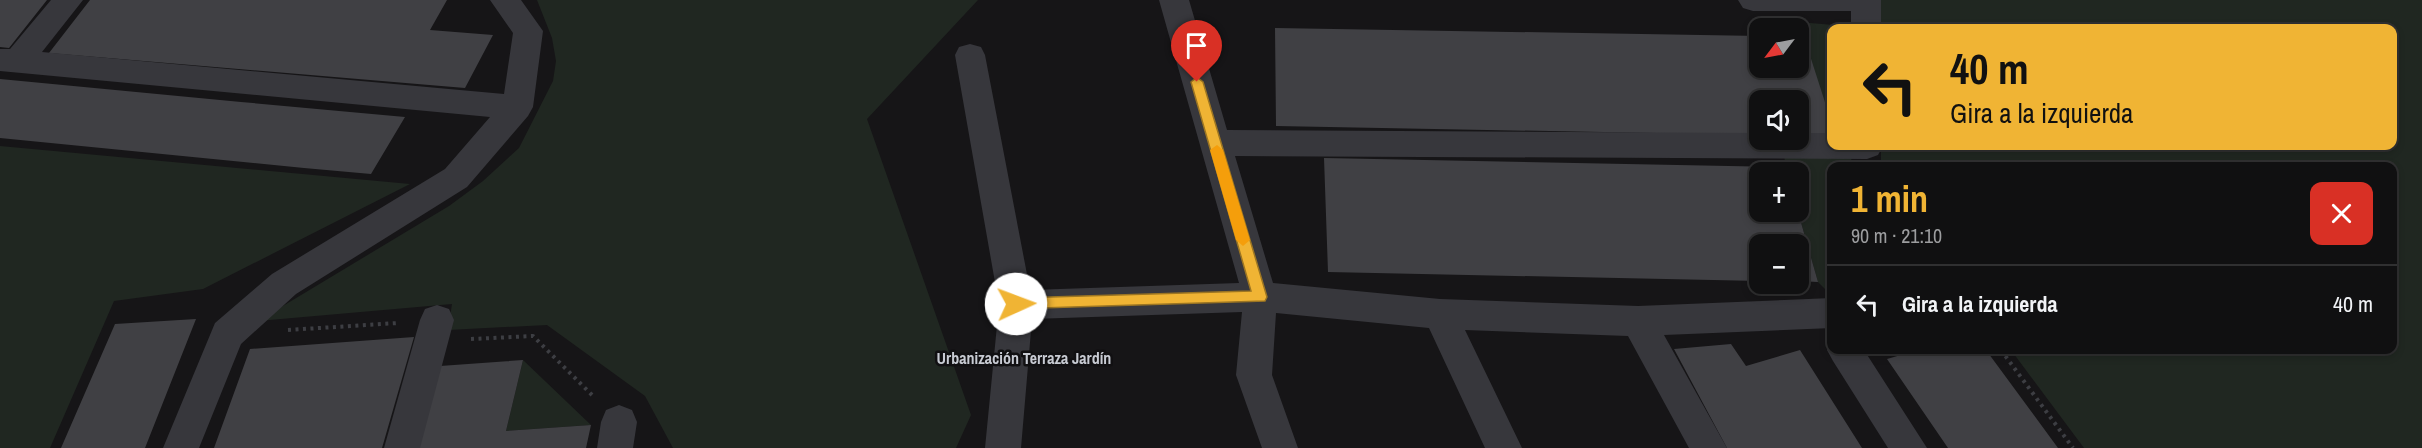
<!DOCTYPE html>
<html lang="es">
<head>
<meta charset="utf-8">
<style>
	:root { --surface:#101011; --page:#1e1e1f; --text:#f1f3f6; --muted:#9c9d9f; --line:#303031; --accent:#f0b434 }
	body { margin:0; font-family:"Archivo Narrow",sans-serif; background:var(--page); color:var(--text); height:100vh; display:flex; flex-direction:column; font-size:22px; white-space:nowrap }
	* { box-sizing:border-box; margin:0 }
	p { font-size:20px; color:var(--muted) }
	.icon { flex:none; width:33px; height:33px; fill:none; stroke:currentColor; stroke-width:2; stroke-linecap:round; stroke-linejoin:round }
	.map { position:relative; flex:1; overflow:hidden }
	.details { position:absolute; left:1827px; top:162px; width:570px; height:192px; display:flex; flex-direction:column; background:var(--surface); border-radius:12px; box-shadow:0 3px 9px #0003,0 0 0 2px var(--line) }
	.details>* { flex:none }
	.banner { position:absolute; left:1827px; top:24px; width:570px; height:126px; border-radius:12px; box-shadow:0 3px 9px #0003,0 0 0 2px var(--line); background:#f0b434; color:#111; overflow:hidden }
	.needle { width:39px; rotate:238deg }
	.fabs { position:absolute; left:1749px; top:18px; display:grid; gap:12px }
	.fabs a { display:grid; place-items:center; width:60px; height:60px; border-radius:12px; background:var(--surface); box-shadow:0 3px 9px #0003,0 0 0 2px var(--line); font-size:30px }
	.pin { position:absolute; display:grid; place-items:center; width:51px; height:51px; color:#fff; margin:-62px -26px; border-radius:50% 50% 50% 0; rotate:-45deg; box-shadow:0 0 6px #0007 }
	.pin .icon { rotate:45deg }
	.me { position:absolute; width:66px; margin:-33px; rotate:88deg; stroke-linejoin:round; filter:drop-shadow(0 0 4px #0008) }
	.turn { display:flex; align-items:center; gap:21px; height:126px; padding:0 24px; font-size:27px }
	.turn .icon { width:78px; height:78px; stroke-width:2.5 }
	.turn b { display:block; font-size:42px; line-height:51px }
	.round { display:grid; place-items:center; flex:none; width:63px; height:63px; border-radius:12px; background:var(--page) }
	.overview { display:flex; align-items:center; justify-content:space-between; height:102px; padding:0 24px }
	h1 { font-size:36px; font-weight:800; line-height:45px; color:var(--accent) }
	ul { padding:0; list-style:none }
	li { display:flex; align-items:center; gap:18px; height:78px; padding:0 24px; border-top:2px solid var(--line) }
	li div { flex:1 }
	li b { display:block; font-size:22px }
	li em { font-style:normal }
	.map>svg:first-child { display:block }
	.green { fill:#202721 }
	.building { fill:#404044 }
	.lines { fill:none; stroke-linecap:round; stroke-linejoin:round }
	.path { stroke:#3d3e43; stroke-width:4; stroke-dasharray:3 4.5; stroke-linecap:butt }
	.minor { fill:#37373c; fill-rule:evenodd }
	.route { fill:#f0b434; stroke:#9c7522; stroke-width:1.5 }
	.slow { fill:#f59e0b }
	.labels { text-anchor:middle; stroke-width:5; stroke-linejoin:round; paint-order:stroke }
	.neighbourhood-label { font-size:16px; font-weight:bold; fill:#c8cbd3; stroke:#111012 }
</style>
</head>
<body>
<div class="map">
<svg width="2422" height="448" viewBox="0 0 2422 448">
	<rect width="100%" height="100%" fill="#161517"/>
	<path class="green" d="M537,0H978L867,119L971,415L956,448H673L645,396L547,325L448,330L452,304L258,321L449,206L483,181L519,148L553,81L556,61L552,38Z
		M1879,0H2422V448H2084L2011,350H2392V166H1881V146H2392V28H1878Z
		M1798,22L1846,26V28H1832L1831,124Z
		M0,146L410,184L203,289L114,301L50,448H0Z
		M1784,156H1851L1852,166H1832L1831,295L1818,282L1798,212V172H1787Z
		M523,360L591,425L506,431Z"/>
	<path class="building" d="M0,0H47L9,48L0,47Z
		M90,0H447L430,30L493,35L465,88L49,53Z
		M1275,28L1760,36V68H1798V37H1804L1832,124V137L1798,136V100H1760V135L1276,126Z
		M0,79L241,102L405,117L371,174L304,168L0,138Z
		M1324,158L1786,167L1787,172H1760V212H1798L1818,282L1798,281V244H1760V281L1328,272Z
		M196,319L145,448H61L115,324Z
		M414,337L382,448H214L250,349Z
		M1731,344L1746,366L1800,350L1862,448H1727L1674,349Z
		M1918,350H1986L2058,448H1948L1887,359Z
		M523,360L506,431L591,425L586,448H418L440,366Z"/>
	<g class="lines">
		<path class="path" d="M288,330L398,323
			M471,339L533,336L594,397
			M2001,350L2073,448"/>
		<path class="minor" d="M51,0H83L42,52L504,94L513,33L490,0H521L543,31L533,107L528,116L467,187L296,294L241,344L199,448H163L215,323L272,274L445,169L490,117L0,71V49H10Z
			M1159,0H1189L1227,130L1760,133V140H1798V133H1832V146H1883L1878,155L1867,159L1235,156L1273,283L1440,299L1638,306L1832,298V328L1664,335L1727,448H1689L1628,336L1465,330L1522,448H1485L1429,328L1276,313L1272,375L1298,448H1262L1236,375L1242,312L1032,319L1021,448H985L999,305L955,55L959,47L970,44L981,47L985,55L1030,290L1239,283Z
			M1738,0H1881V28H1851V11H1753L1743,8Z
			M437,305L449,309L454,320L420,448H384L420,320L425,309Z
			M1832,341V350H1864L1927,448H1888L1833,361L1827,350Z
			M619,405L632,410L637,422L633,448H597L601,422L606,410Z"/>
	</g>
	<path class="route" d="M1197,77L1203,82L1267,297L1265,301L1011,309L1009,304L1016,298L1251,291L1191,82Z"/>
	<path class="slow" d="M1217,145L1223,150L1250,240L1243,246L1236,240L1210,150Z"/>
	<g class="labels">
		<g class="neighbourhood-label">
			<text x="1024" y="364">Urbanización Terraza Jardín</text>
		</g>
	</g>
</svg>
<div class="fabs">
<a><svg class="needle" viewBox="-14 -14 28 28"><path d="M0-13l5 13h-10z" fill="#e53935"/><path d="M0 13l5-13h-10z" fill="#9c9d9f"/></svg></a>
<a><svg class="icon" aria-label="sound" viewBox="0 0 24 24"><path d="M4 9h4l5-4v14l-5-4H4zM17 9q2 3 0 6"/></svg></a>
<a>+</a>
<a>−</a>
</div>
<div class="pin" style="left:1197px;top:82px;background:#d93025"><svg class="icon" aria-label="arrive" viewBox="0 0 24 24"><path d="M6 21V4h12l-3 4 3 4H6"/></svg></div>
<svg class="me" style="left:1016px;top:304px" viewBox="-20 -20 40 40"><circle r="19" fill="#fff"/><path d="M0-13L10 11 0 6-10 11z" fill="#f0b434"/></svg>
<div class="banner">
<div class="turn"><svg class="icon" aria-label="left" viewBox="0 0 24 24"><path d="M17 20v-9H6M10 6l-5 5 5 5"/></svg><div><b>40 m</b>Gira a la izquierda</div></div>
</div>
<section class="details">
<div class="overview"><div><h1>1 min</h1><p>90 m · 21:10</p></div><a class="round" style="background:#d93025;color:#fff"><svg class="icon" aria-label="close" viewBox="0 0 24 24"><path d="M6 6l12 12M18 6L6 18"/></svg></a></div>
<ul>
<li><svg class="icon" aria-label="left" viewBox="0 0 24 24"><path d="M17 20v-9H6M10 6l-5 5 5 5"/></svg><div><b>Gira a la izquierda</b></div><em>40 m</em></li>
</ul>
</section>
</div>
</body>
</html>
